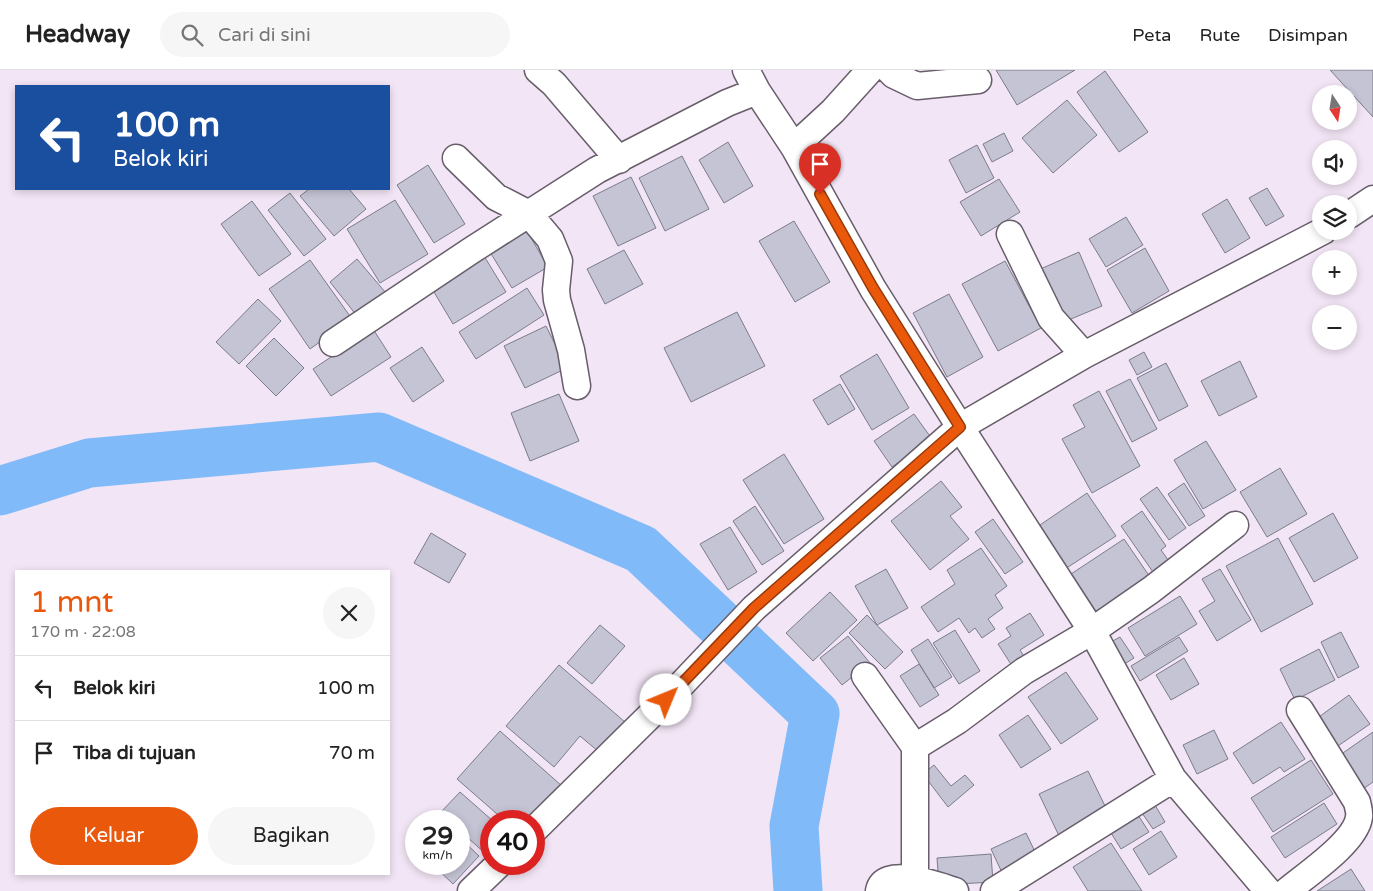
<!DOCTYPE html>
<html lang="id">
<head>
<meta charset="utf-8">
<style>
	:root { --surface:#fff; --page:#f6f6f6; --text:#222; --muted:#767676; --line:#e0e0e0; --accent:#ea580c }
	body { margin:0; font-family:"Varela Round",sans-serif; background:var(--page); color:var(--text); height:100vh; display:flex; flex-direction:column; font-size:19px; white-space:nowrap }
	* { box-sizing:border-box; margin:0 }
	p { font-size:16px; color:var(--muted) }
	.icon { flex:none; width:28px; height:28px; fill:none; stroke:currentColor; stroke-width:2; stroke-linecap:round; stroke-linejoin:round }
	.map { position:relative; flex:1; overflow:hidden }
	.drawer { position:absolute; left:15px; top:500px; width:375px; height:305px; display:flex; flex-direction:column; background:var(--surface); border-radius:0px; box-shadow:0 2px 8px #0003 }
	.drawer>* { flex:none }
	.guide { position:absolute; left:15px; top:15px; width:375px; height:105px; border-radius:0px; box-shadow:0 2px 8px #0003; background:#1a4fa0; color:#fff; overflow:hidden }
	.needle { width:32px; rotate:168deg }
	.controls { position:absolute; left:1312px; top:15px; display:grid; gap:10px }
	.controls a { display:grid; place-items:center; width:45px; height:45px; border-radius:50%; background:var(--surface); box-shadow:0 2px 8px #0003; font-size:25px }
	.speed { position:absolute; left:405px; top:740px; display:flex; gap:10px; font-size:25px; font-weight:700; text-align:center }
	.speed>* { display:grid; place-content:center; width:65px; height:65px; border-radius:50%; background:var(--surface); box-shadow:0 2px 8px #0003; line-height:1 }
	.speed small { font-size:12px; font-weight:400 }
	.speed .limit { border:8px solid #d22; background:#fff; color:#111 }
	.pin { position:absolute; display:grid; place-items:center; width:42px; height:42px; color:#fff; margin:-51px -21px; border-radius:50% 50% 50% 0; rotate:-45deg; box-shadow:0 0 5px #0007 }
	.pin .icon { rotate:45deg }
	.me { position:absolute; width:55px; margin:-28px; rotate:45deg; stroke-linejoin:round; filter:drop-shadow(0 0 4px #0008) }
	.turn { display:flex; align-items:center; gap:18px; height:105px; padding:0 15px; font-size:22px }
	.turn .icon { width:65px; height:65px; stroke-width:2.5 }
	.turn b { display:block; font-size:35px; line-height:42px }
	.round { display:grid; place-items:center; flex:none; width:52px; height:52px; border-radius:26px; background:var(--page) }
	.head { display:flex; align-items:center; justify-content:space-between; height:85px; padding:0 15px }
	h1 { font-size:30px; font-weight:600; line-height:38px; color:var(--accent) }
	.button { display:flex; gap:10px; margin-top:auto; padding:10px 15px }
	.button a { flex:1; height:58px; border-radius:30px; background:var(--accent); color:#fff; font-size:20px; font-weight:600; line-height:58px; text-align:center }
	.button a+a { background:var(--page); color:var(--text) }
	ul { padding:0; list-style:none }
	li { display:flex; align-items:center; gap:15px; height:65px; padding:0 15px; border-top:1px solid var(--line) }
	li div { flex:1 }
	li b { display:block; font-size:19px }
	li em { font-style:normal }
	header { display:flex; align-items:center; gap:30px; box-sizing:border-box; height:70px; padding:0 25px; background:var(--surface); border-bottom:1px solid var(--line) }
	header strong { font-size:24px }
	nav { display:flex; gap:28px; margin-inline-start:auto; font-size:18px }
	.search { width:350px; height:45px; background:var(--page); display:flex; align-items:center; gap:12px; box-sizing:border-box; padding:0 18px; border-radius:28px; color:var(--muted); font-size:19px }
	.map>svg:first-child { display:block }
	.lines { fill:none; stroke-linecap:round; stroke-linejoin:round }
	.river { stroke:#81baf9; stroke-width:49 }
	.building { fill:#c4c4d5; stroke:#7c7c8c }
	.minor-casing { stroke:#685d6a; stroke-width:29 }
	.minor { stroke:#fff; stroke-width:26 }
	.route-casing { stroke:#983908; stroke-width:12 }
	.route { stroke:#ea580c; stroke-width:9 }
</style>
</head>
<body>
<header>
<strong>Headway</strong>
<div class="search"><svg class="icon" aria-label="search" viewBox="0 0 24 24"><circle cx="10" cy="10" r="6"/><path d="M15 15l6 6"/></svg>Cari di sini</div>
<nav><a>Peta</a><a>Rute</a><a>Disimpan</a></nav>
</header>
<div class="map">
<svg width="1373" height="821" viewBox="0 0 1373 821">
	<rect width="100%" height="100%" fill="#f2e5f5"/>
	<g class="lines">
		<path class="river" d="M0,421L89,393L379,367L641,479L815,644L794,756L798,821"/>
	</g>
	<path class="building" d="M996,0H1075L1017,35Z
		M1330,0H1373V47Z
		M1105,1L1148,62L1119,82L1077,22Z
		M1067,30L1097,65L1053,103L1022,68Z
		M1004,63L1013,81L992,92L983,74Z
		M728,72L753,116L724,133L699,90Z
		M977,75L994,108L966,123L949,90Z
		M682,86L709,139L665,161L639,108Z
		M428,95L465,154L434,173L397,115Z
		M631,107L656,158L618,176L593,126Z
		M999,109L1020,142L981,166L960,132Z
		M1267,118L1284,146L1266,156L1249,128Z
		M309,119H349L366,139L334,166L300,126Z
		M290,123L326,169L304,186L268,140Z
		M1227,129L1250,168L1225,183L1202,144Z
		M395,130L428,184L380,213L347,159Z
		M252,131L291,184L259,206L221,154Z
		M1126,147L1143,175L1106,197L1089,169Z
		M794,151L830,212L795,232L759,171Z
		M527,161L548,197L512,218L490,182Z
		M1145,178L1169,221L1132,243L1107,200Z
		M624,180L643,214L605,234L587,199Z
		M1079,182L1102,236L1059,254L1036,201Z
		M484,186L506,222L453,254L431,217Z
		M357,189L386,223L357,246L330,212Z
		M310,190L352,249L310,279L269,219Z
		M1005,191L1041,258L998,281L962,214Z
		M527,218L544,245L476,289L459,262Z
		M949,224L983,287L947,307L913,243Z
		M258,229L281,251L239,294L216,272Z
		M737,242L765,296L691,332L664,278Z
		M546,256L567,298L525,318L504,276Z
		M373,259L391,287L331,326L313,299Z
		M274,268L304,298L276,326L246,296Z
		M422,277L444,311L413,332L390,298Z
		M1144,282L1152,297L1137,305L1129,290Z
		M877,284L909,338L872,360L840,306Z
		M1240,291L1257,327L1219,346L1201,311Z
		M1166,293L1188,336L1159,351L1137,308Z
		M1130,309L1157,359L1132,372L1106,321Z
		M840,314L855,339L828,355L813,330Z
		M1099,321L1140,396L1092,423L1062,369L1085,357L1073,335Z
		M559,324L579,371L530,391L511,343Z
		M914,344L932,369L892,397L874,371Z
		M1206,371L1236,420L1203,439L1174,390Z
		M784,384L824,449L784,474L743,410Z
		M1280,398L1307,444L1267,467L1240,422Z
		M941,411L962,437L950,446L969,469L930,500L891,451Z
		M1184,413L1205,446L1189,456L1168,424Z
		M1157,417L1186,458L1169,470L1140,429Z
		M1087,423L1116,466L1065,499L1037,457Z
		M755,436L784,481L762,495L733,451Z
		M1142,441L1166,476L1161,480L1171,494L1155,505L1121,456Z
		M1333,443L1358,488L1314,512L1289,468Z
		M993,449L1023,492L1005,504L975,462Z
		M730,457L757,502L728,520L700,474Z
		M431,463L466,484L449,513L414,493Z
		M1278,468L1313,534L1261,562L1226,496Z
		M1124,469L1150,507L1097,543L1071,504Z
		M981,478L1007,516L995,525L1003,538L988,549L995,559L982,568L975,558L969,563L959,548L938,562L921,537L955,514L947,500Z
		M886,499L908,538L877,555L855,516Z
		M1220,499L1251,550L1217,571L1199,541L1215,531L1202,509Z
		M830,522L857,550L813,591L786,563Z
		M1180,526L1197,554L1145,586L1128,558Z
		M1030,543L1044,565L1020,580L1027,591L1014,599L998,574L1011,566L1006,558Z
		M867,545L903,582L885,599L849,563Z
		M600,555L625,576L592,614L567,593Z
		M955,560L980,601L959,614L933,573Z
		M1341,562L1359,597L1338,608L1321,572Z
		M848,566L870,593L842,615L820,588Z
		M1120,567L1134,588L1118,598L1104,576Z
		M1179,567L1188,581L1140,611L1131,596Z
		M928,569L952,607L934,618L911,580Z
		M1319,579L1335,610L1295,630L1280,599Z
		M1184,588L1199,614L1171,630L1156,605Z
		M919,594L939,625L920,637L900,606Z
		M559,595L625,652L599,682L580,666L554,697L506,656Z
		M1066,602L1098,649L1061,674L1028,627Z
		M1349,625L1370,654L1332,680L1312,652Z
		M1028,645L1051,679L1021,698L999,665Z
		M1281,652L1305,689L1284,702L1280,697L1253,714L1233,683Z
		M1214,660L1228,689L1197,704L1183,675Z
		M500,661L562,716L530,751H505L457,709Z
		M1373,662V712L1363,719L1340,685Z
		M1311,690L1333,724L1273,762L1251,728Z
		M934,695L951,716L965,705L974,715L948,737L923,704Z
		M1088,701L1106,738L1061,770L1039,724Z
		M460,722L493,751H491V779L486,784L459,760V751H449L440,743Z
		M1324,733L1337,754L1285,788L1271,767Z
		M1155,735L1165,752L1153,759L1142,743Z
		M1138,745L1149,762L1121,779L1111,763Z
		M1161,761L1177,787L1149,805L1133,779Z
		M1026,763L1039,790L1004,807L991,779Z
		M459,767L479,786L453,814L432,794H459Z
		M1111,773L1142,821H1088L1073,797Z
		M991,784L993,812L939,815L937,788Z
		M1351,799L1365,821H1317Z"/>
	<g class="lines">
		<g class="minor-casing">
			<path id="minor" d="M538,0L554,14L619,90
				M746,0L757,21L794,77L873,219L960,357L1092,561L1173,709L1268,821
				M889,0L894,5L917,16L978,10
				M794,77L833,41L870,0
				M456,88L496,127L529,144L550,169L559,191L556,220L557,230L571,280L577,316
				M1349,145L1373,129
				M1010,164L1051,248L1084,285
				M333,273L472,180L597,100L727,33L757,21
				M865,606L915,677V810
				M915,677L957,651L1024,601L1092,561L1151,520L1235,455
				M534,760L679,617L754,538L960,357L1084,285L1323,161
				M471,821L499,794
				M879,821C884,795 939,816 955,821
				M994,821L1173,709
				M1287,821C1306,805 1356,772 1359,747C1360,743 1358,737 1357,732L1300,640"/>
		</g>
		<use href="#minor" class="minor"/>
	</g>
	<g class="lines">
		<g class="route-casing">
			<path id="route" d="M666,630L754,538L960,357L873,218L820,124"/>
		</g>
		<use href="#route" class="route"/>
	</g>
</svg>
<div class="controls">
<a><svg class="needle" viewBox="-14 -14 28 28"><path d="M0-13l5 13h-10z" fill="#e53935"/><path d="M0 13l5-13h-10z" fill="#767676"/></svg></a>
<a><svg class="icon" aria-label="sound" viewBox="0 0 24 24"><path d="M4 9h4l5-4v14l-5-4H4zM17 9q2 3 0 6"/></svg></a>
<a><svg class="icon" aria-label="layers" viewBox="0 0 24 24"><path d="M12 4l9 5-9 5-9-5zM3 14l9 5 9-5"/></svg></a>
<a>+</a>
<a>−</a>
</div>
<div class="speed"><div>29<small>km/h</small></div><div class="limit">40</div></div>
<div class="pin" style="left:820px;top:124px;background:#d93025"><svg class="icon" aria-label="arrive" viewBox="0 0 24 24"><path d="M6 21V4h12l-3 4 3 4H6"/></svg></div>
<svg class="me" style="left:666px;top:630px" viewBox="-20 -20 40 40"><circle r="19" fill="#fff"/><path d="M0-13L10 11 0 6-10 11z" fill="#ea580c"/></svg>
<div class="guide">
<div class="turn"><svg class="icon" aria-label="left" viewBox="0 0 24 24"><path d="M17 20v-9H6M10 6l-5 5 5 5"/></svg><div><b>100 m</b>Belok kiri</div></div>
</div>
<section class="drawer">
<div class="head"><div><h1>1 mnt</h1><p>170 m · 22:08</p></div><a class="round"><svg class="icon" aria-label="close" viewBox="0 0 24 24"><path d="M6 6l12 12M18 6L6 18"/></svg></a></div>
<ul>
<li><svg class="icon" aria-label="left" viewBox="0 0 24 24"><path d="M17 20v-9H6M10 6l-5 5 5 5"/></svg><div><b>Belok kiri</b></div><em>100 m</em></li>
<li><svg class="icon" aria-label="arrive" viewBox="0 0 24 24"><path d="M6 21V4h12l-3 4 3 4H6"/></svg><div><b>Tiba di tujuan</b></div><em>70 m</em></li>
</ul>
<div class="button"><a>Keluar</a><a>Bagikan</a></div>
</section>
</div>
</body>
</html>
